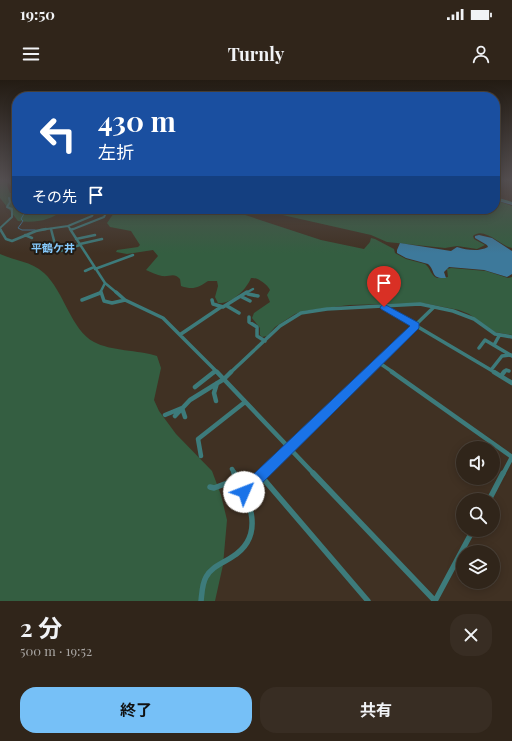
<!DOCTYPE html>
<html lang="ja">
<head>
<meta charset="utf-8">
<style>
	:root { --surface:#30251a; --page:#382d23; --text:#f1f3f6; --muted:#a8a5a2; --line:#4b4239; --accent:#76c0f7 }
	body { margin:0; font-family:"Playfair Display","Noto Sans JP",serif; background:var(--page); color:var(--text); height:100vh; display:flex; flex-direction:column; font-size:15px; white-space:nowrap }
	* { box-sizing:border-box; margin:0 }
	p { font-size:13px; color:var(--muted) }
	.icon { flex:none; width:22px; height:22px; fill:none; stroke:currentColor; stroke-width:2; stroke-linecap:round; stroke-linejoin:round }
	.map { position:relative; height:521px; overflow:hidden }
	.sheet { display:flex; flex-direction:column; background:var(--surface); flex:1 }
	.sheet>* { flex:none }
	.hud { position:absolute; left:12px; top:12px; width:488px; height:122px; border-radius:16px; box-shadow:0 2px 10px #0003,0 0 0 1px var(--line); background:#1a4fa0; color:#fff; overflow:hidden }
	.fabs { position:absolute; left:456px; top:361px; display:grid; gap:8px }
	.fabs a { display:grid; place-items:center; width:44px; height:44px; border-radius:50%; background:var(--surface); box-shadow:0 2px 10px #0003,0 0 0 1px var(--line); font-size:20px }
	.pin { position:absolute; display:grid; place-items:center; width:34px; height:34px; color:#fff; margin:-41px -17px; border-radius:50% 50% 50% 0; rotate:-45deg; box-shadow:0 0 4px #0007 }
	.pin .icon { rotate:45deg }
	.me { position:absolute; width:44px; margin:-22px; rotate:46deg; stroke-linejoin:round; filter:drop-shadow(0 0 3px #0008) }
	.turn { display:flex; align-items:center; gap:14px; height:84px; padding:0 20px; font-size:18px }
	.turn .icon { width:52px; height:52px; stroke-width:2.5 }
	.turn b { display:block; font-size:28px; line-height:34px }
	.then { display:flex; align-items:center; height:38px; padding:0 20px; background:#0003; gap:8px; font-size:15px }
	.round { display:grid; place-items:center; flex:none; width:42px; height:42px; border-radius:16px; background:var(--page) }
	.overview { display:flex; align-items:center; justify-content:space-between; height:68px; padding:0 20px }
	h1 { font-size:24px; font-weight:700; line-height:30px }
	.cta { display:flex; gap:8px; margin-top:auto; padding:8px 20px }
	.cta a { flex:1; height:46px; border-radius:16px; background:var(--accent); color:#111; font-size:16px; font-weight:700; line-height:46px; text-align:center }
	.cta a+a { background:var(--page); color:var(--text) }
	.status { display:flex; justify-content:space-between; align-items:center; height:28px; padding:0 20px; background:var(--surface); direction:ltr }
	.status svg { height:11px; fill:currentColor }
	header { display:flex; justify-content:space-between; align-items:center; height:52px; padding:0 20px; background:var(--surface); font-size:18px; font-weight:700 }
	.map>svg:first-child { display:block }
	.green { fill:#345e41 }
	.water { fill:#3d799b }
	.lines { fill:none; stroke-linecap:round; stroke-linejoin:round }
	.stream { stroke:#3d799b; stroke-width:1 }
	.river { fill:#3d799b; fill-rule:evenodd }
	.street-far4 { stroke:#3d7b7b; stroke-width:2 }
	.street-far3 { stroke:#3d7b7b; stroke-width:2.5 }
	.street-far2 { stroke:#3d7b7b; stroke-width:3.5 }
	.street-far1 { stroke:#3d7b7b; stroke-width:4.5 }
	.street { stroke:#3d7b7b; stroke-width:5.5 }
	.route { fill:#1a73e8; stroke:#114b97 }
	.labels { text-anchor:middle; stroke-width:4; stroke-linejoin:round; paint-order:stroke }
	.far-quarter-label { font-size:11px; font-weight:bold; fill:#86cafd; stroke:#211b14 }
</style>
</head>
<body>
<div class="status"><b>19:50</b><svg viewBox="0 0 49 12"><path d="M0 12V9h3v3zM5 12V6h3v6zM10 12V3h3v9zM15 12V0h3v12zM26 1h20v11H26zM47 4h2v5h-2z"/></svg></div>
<header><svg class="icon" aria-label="menu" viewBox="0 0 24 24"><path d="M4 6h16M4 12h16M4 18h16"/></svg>Turnly<svg class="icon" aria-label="person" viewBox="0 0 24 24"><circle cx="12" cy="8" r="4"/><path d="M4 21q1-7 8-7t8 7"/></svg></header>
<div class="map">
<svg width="512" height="521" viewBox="0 0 512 521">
	<rect width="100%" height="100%" fill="#403123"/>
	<path class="green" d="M0,100H17V107L10,105L9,102L7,105L10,113L17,112V129H64C51,141 35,143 18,141L0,118Z
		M495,120L512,126V168C502,167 484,146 473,156L474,159L485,165L477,169L457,166L445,168L387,162L371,155L256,129H359L369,133H374L375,129H495Z
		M113,129H227L321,160L364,169L370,162L371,158L375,159L394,169L395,173L406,179L425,184C431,188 430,195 437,198L448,197L447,189L451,188L486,191L508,198L512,197V255L495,252L469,234L459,230L423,223L349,225L303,231L295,234L275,247L267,256L262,257L260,255V248L252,238L254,233L270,222L267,215L270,210C267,204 257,197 251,198C246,210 232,224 218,223L215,217L218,206L217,201H208C198,208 193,210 181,206L180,199C174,192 170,197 162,196C157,195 151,192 146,190L158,176L153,170L127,174L116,172L117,170L138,167L140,165L131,151L110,147L107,143L114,133Z
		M0,174C15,181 31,181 44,193C64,211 71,250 94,262C110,271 139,270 157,276L161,288L154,320L159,331L176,354L212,391L221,415L227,440L223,485L215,521H0Z"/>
	<path class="water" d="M479,155L492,158L512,171V194L507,197L484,190L449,187L444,192L446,198C430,199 436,191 428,184L406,178L397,173V170L400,163L451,171L457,167C467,170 478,172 488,167L487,165L475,158V156Z"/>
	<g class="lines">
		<path class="stream" d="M23,129L25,132L21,139L23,141L18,148L22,150H35"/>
		<path class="river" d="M495,118L512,123V125L495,120Z"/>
		<path class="street-far4" d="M495,100H497
			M495,118L512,123
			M68,146L92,136L96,129
			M0,148L12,137V129L7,127L10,122L9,118
			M0,149L1,150
			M40,150L68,146L71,150
			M71,150L104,137L108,129"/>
		<path class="street-far3" d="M0,149L6,159L12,161L36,151L46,149
			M51,149L57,172L80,165
			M70,149L105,203L117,213
			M71,150L73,149
			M25,155L32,158
			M76,159L95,155
			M80,164L102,159
			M95,189L133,175
			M85,191L94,187
			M100,213L105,203
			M246,213L253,209"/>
		<path class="street-far2" d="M101,212L104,221L112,223L125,220
			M116,212L125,220L163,238L218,293
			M248,214L258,216
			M242,217L250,221
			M82,220L100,213
			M212,220L213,224L223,227L247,212
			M227,226L239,233
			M386,228L496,293
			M249,237V242L257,247V256L265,261
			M181,254L221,227
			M494,265L499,256
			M479,268L485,260L512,276
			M378,282L394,293
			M491,290L502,276L511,275
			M213,293L216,291
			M230,293L280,246L301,233L327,229L420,224L453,231L474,239L495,254L512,257
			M366,293L434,227
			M503,293L506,290L509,291"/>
		<path class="street-far1" d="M217,292L314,394
			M392,292L512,377
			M494,292L512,303
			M501,296L504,292
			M195,307L214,292
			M216,321L214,313L217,303
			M165,335L182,328L185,337
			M175,336L190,320L224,299L231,292
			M201,376L198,359L245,322
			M232,389L235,394
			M263,394L367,292
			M503,394L512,377"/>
		<path class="street" d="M313,393L435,521
			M261,396L368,521
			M210,407L214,408L238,399
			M245,412L264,393
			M489,420L503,393
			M201,521C202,513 202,504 206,497C211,487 223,483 232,477C266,456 250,420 234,393
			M435,521L473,450"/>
	</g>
	<linearGradient id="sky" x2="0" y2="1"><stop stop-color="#231b13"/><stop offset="0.58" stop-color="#534e50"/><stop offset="1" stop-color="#534e50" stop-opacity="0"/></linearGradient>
	<rect width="512" height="173" fill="url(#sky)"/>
	<path class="route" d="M384,224L419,243V248L249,416L244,418L240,416L238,412L240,407L410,246L381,229L380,227Z"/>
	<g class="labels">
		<g class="far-quarter-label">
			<text x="53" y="172">平鶴ケ井</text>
		</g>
	</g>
</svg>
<div class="fabs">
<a><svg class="icon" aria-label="sound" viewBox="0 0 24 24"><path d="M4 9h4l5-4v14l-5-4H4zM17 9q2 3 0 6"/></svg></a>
<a><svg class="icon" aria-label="search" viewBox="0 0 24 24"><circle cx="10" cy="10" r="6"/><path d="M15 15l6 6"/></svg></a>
<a><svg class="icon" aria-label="layers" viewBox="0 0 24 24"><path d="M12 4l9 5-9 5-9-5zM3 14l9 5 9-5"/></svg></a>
</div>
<div class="pin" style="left:384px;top:227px;background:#d93025"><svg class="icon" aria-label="arrive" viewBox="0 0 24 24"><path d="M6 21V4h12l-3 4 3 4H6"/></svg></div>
<svg class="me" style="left:244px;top:412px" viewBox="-20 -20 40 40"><circle r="19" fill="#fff"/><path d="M0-13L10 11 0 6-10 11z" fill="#1a73e8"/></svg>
<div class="hud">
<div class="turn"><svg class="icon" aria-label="left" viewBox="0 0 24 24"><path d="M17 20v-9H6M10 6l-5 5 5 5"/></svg><div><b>430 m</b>左折</div></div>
<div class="then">その先<svg class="icon" aria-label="arrive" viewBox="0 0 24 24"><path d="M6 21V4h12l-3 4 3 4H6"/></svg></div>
</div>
</div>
<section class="sheet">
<div class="overview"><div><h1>2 分</h1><p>500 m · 19:52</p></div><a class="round"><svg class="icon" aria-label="close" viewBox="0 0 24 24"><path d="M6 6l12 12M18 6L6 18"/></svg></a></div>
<div class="cta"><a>終了</a><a>共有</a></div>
</section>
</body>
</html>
